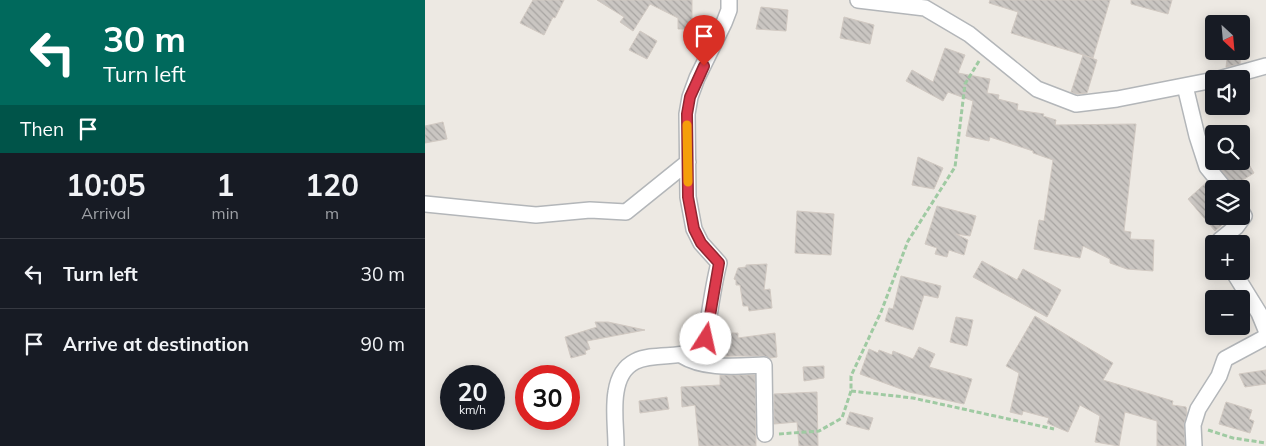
<!DOCTYPE html>
<html lang="en">
<head>
<meta charset="utf-8">
<style>
	:root { --surface:#171b24; --page:#20242c; --text:#f1f3f6; --muted:#9ea1a6; --line:#363941 }
	body { margin:0; font-family:Mulish,sans-serif; background:var(--page); color:var(--text); height:100vh; display:flex; flex-direction:column; font-size:19px; white-space:nowrap }
	* { box-sizing:border-box; margin:0 }
	p { font-size:16px; color:var(--muted) }
	.icon { flex:none; width:28px; height:28px; fill:none; stroke:currentColor; stroke-width:2; stroke-linecap:round; stroke-linejoin:round }
	.map { position:relative; flex:1; overflow:hidden }
	.drawer { display:flex; flex-direction:column; background:var(--surface); width:425px }
	.drawer>* { flex:none }
	.banner { background:#00695c; color:#fff; overflow:hidden }
	.needle { width:32px; rotate:154deg }
	.fabs { position:absolute; left:780px; top:15px; display:grid; gap:10px }
	.fabs a { display:grid; place-items:center; width:45px; height:45px; border-radius:5px; background:var(--surface); box-shadow:0 2px 12px #0003; font-size:25px }
	.speed { position:absolute; left:15px; top:365px; display:flex; gap:10px; font-size:25px; font-weight:700; text-align:center }
	.speed>* { display:grid; place-content:center; width:65px; height:65px; border-radius:50%; background:var(--surface); box-shadow:0 2px 12px #0003; line-height:1 }
	.speed small { font-size:12px; font-weight:400 }
	.speed .limit { border:8px solid #d22; background:#fff; color:#111 }
	.pin { position:absolute; display:grid; place-items:center; width:42px; height:42px; color:#fff; margin:-51px -21px; border-radius:50% 50% 50% 0; rotate:-45deg; box-shadow:0 0 5px #0007 }
	.pin .icon { rotate:45deg }
	.me { position:absolute; width:55px; margin:-28px; rotate:10deg; stroke-linejoin:round; filter:drop-shadow(0 0 4px #0008) }
	.turn { display:flex; align-items:center; gap:18px; height:105px; padding:0 20px; font-size:22px }
	.turn .icon { width:65px; height:65px; stroke-width:2.5 }
	.turn b { display:block; font-size:35px; line-height:42px }
	.then { display:flex; align-items:center; height:48px; padding:0 20px; background:#0003; gap:10px; font-size:19px }
	.eta { display:flex; justify-content:space-evenly; align-items:center; height:85px; text-align:center }
	.eta b { font-size:30px; font-weight:700; line-height:35px }
	ul { padding:0; list-style:none }
	li { display:flex; align-items:center; gap:15px; height:70px; padding:0 20px; border-top:1px solid var(--line) }
	li div { flex:1 }
	li b { display:block; font-size:19px }
	li em { font-style:normal }
	main { display:flex; flex:1; min-height:0 }
	.map>svg:first-child { display:block }
	.building { fill:url(#building-back-hatch); stroke:#d1c9c2 }
	.lines { fill:none; stroke-linecap:round; stroke-linejoin:round }
	.street-casing { stroke:#b3b6b9; stroke-width:18 }
	.path { stroke:#9fcaa2; stroke-width:3; stroke-dasharray:5 2.5; stroke-linecap:butt }
	.street { stroke:#fff; stroke-width:15 }
	.route-casing { stroke:#8f2631; stroke-width:12 }
	.route { stroke:#dc3a4c; stroke-width:9 }
	.slow { stroke:#f59e0b; stroke-width:9 }
</style>
</head>
<body>
<main>
<section class="drawer">
<div class="banner">
<div class="turn"><svg class="icon" aria-label="left" viewBox="0 0 24 24"><path d="M17 20v-9H6M10 6l-5 5 5 5"/></svg><div><b>30 m</b>Turn left</div></div>
<div class="then">Then<svg class="icon" aria-label="arrive" viewBox="0 0 24 24"><path d="M6 21V4h12l-3 4 3 4H6"/></svg></div>
</div>
<div class="eta">
<div><b>10:05</b><p>Arrival</p></div>
<div><b>1</b><p>min</p></div>
<div><b>120</b><p>m</p></div>
</div>
<ul>
<li><svg class="icon" aria-label="left" viewBox="0 0 24 24"><path d="M17 20v-9H6M10 6l-5 5 5 5"/></svg><div><b>Turn left</b></div><em>30 m</em></li>
<li><svg class="icon" aria-label="arrive" viewBox="0 0 24 24"><path d="M6 21V4h12l-3 4 3 4H6"/></svg><div><b>Arrive at destination</b></div><em>90 m</em></li>
</ul>
</section>
<div class="map">
<svg width="841" height="446" viewBox="0 0 841 446">
	<defs>
		<pattern id="building-back-hatch" width="6" height="6" patternUnits="userSpaceOnUse" patternTransform="scale(1.25)"><rect width="6" height="6" fill="#cac6c2"/><path d="M-1 5l2 2M0 0l6 6M5-1l2 2" fill="none" stroke="#a7a4a1"/></pattern>
	</defs>
	<rect width="100%" height="100%" fill="#ede9e3"/>
	<path class="building" d="M108,0H139L130,18L128,17L119,35L95,23Z
		M172,0H267V29H253V18L225,4L208,31L195,22L199,17Z
		M565,0H685L668,58L586,33L593,12L564,3Z
		M706,0H747L743,14L706,4Z
		M336,7L363,10L361,31L331,29Z
		M419,17L449,25L445,44L415,38Z
		M215,31L232,41L222,59L204,50Z
		M520,48L540,55L533,73L565,79L562,93L574,95L573,99L593,104L592,110L619,114L618,116L631,120L630,125L711,124L699,231L706,232L705,239L729,240L728,271L702,269L685,263V259L658,246L655,258L609,249L614,220L619,221L628,160L608,153V151L565,137L564,141L541,136L548,101L523,92L518,101L481,81L487,70L508,82Z
		M803,51H816L815,64L801,67Z
		M658,55L672,60L662,93L652,94L646,92Z
		M18,122L22,139L0,143V126Z
		M493,157L518,168L509,189L487,185Z
		M790,161H822L829,173L808,186Z
		M782,182L789,190V216H807L790,231L763,199Z
		M512,206L551,216L545,236L531,234L543,240L539,255L524,250L522,257L510,254L512,248L500,244Z
		M372,211L409,214L406,255L370,253Z
		M557,261L592,280L598,269L636,290L622,317L548,277Z
		M342,264L339,290L345,289L347,308L324,311L323,306H318L315,285H311V280L309,279L313,268L321,267V265Z
		M476,276L516,286L513,298L499,295L488,330L460,321L464,308L468,309Z
		M610,316L688,363L678,380L748,401L747,405L761,407L762,413L759,425L760,446H732V421L700,412L694,446L670,442L675,416L655,405L643,432L622,423L624,418L598,411L597,415L585,412L594,373L581,366Z
		M531,317L548,320L542,346L525,342Z
		M170,322H183L220,330L162,341L165,349L160,351L161,354L146,358L140,337L172,327Z
		M301,333H313V338L350,333L352,357L345,358L339,356H292L295,343Z
		M494,347L510,354L504,367L547,379L539,404L484,392L435,374L444,349L453,353L454,350L467,355L468,351L488,359Z
		M399,366V378L379,381L378,367Z
		M841,370V384L820,387L814,374Z
		M295,375H330L331,446H274L270,405L257,407L256,387L295,385Z
		M392,392L393,446H374L372,422L349,424V394Z
		M242,397L244,409L215,413L214,401Z
		M801,402L827,410L824,419L829,421L825,433L794,424Z
		M425,412L448,418L444,430L421,424Z"/>
	<g class="lines">
		<g class="street-casing">
			<path id="street" d="M433,0L500,8L544,34L612,89L651,104L692,99L789,80
				M794,79L841,66
				M760,86L772,136L782,167L800,189
				M0,204L111,215L165,210L201,212L263,162
				M796,244L795,240L811,227L819,216L816,211
				M808,271L834,313L841,330
				M256,355C280,370 312,366 339,365L340,434
				M191,446C191,429 188,409 191,392C200,332 266,374 281,339C283,334 282,328 283,323C286,303 289,282 294,263L276,243L269,229L263,197L262,114L265,97L272,78L299,23L304,10V0
				M769,446L768,425L773,409L794,376L800,359L839,338L841,334"/>
		</g>
		<path class="path" d="M426,391L488,398L629,429
			M783,430L808,438L841,443
			M354,434L394,431L417,418L426,391V376L456,312L483,241L530,167L540,84L554,61"/>
		<use href="#street" class="street"/>
	</g>
	<g class="lines">
		<g class="route-casing">
			<path id="route" d="M279,66L265,97L262,114L263,197L269,229L276,243L294,263L281,339"/>
		</g>
		<use href="#route" class="route"/>
		<path class="slow" d="M262,125L263,182"/>
	</g>
</svg>
<div class="fabs">
<a><svg class="needle" viewBox="-14 -14 28 28"><path d="M0-13l5 13h-10z" fill="#e53935"/><path d="M0 13l5-13h-10z" fill="#9ea1a6"/></svg></a>
<a><svg class="icon" aria-label="sound" viewBox="0 0 24 24"><path d="M4 9h4l5-4v14l-5-4H4zM17 9q2 3 0 6"/></svg></a>
<a><svg class="icon" aria-label="search" viewBox="0 0 24 24"><circle cx="10" cy="10" r="6"/><path d="M15 15l6 6"/></svg></a>
<a><svg class="icon" aria-label="layers" viewBox="0 0 24 24"><path d="M12 4l9 5-9 5-9-5zM3 14l9 5 9-5"/></svg></a>
<a>+</a>
<a>−</a>
</div>
<div class="speed"><div>20<small>km/h</small></div><div class="limit">30</div></div>
<div class="pin" style="left:279px;top:66px;background:#d93025"><svg class="icon" aria-label="arrive" viewBox="0 0 24 24"><path d="M6 21V4h12l-3 4 3 4H6"/></svg></div>
<svg class="me" style="left:281px;top:339px" viewBox="-20 -20 40 40"><circle r="19" fill="#fff"/><path d="M0-13L10 11 0 6-10 11z" fill="#dc3a4c"/></svg>
</div>
</main>
</body>
</html>
